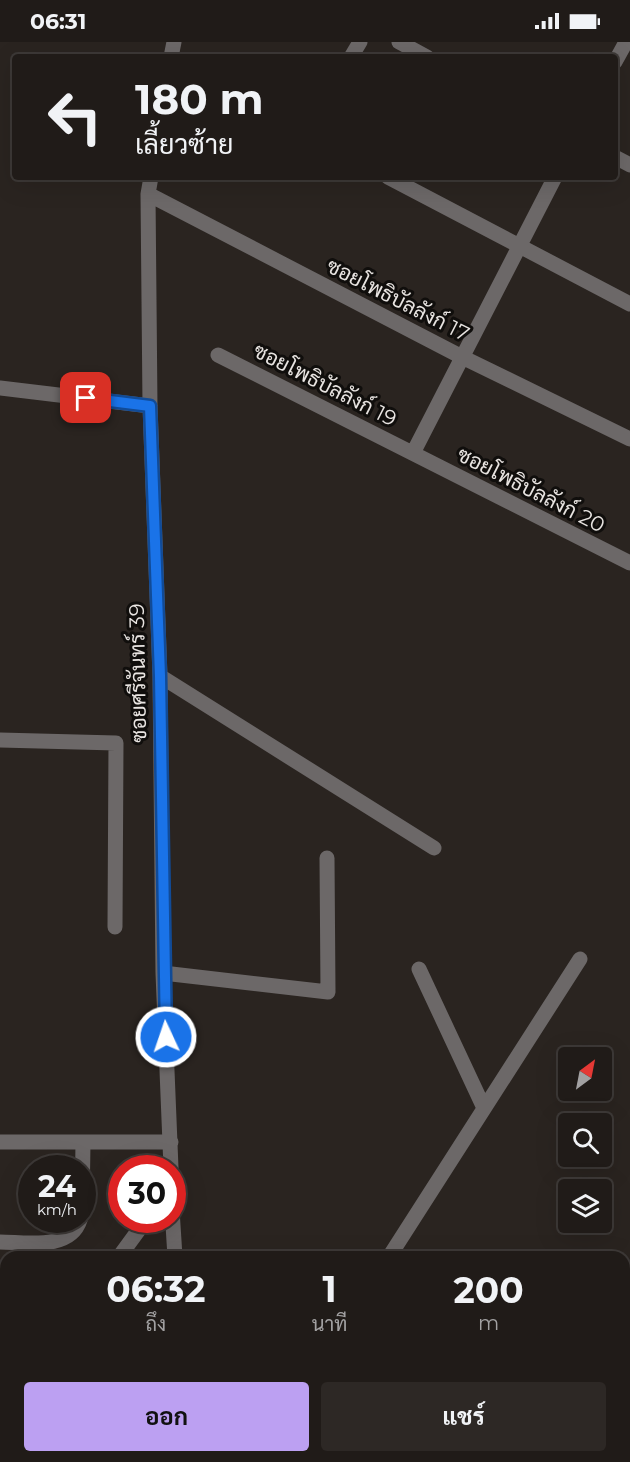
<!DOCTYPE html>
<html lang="th">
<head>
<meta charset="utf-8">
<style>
	:root { --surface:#201b18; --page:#2d2825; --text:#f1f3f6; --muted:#a2a1a2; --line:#3d3937; --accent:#bca0f2 }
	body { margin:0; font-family:Montserrat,Sarabun,sans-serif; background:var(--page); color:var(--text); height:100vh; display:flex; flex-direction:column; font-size:22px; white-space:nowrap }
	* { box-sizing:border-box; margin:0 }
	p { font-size:20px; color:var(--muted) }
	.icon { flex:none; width:33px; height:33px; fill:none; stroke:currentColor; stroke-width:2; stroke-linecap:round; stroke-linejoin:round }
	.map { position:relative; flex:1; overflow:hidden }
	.sheet { position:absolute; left:0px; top:1209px; width:630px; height:212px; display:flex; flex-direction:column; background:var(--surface); border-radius:18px 18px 0 0; box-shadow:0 6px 24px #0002,0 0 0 2px var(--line) }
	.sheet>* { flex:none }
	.hud { position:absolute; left:12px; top:12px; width:606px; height:126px; border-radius:6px; box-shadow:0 6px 24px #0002,0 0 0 2px var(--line); background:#201b18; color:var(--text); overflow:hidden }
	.needle { width:39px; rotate:32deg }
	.tools { position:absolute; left:558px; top:1005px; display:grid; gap:12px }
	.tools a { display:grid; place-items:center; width:54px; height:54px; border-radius:6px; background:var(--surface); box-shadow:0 6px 24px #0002,0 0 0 2px var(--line); font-size:30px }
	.speed { position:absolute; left:18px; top:1113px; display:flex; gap:12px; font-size:30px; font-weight:700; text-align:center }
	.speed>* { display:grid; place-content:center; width:78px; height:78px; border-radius:50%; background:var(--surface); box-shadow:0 6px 24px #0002,0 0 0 2px var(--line); line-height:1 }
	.speed small { font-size:15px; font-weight:400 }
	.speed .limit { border:9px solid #d22; background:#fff; color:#111 }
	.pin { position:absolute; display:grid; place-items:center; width:51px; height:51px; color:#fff; margin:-26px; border-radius:12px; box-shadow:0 3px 9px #0006 }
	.me { position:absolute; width:66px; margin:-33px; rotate:357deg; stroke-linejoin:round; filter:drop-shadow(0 0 4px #0008) }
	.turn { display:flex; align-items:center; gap:21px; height:126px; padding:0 24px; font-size:27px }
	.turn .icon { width:78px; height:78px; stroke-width:2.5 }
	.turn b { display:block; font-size:42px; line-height:51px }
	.eta { display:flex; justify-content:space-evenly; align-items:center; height:102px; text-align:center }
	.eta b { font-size:36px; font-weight:700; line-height:42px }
	.cta { display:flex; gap:12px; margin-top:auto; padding:12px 24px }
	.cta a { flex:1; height:69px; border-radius:6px; background:var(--accent); color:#111; font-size:24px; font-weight:700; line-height:69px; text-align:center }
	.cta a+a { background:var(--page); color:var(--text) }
	.status { display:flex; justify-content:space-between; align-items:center; height:42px; padding:0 30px; background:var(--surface); direction:ltr }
	.status svg { height:16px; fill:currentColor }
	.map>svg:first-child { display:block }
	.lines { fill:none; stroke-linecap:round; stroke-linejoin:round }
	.minor { stroke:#6c6868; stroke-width:15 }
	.route-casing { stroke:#114b97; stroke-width:15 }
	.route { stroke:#1a73e8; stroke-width:10 }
	.labels { text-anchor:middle; stroke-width:6; stroke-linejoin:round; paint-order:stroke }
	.street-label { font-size:21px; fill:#e8e4e1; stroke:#100e0c }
</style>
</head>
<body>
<div class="status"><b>06:31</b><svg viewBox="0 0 49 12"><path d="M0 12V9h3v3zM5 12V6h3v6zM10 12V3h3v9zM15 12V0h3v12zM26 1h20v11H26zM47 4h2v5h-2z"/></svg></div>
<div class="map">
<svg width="630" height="1420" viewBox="0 0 630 1420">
	<rect width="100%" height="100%" fill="#2a2420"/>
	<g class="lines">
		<path class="minor" d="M399,0L427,15
			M171,15L174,0
			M351,15L360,0
			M615,20L626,0
			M615,115L630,123
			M151,135L148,152L150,364L160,634L163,931L171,1126
			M388,135L630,262
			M148,152L462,315L630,397
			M218,313L630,521
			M0,346L150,364
			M413,411L555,135
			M160,634L434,806
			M0,698L116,701L115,885
			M419,927L484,1066
			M163,931L328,950L327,816
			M0,1100H171
			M172,1167L175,1215
			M82,1170L83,1100
			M0,1200C25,1200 70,1209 80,1178
			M119,1215L146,1178
			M389,1215L580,917
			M624,1265L627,1257
			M0,1380L6,1372
			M184,1414V1420
			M258,1414L272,1420
			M553,1420L556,1414"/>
	</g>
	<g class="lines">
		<g class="route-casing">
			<path id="route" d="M86,356L150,364L160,634L166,995"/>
		</g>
		<use href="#route" class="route"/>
	</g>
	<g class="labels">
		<g class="street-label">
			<text transform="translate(398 258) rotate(27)" y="7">ซอยโพธิบัลลังก์ 17</text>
			<text transform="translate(325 343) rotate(27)" y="7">ซอยโพธิบัลลังก์ 19</text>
			<text transform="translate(531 448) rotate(27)" y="7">ซอยโพธิบัลลังก์ 20</text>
			<text transform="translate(138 631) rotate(-91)" y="7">ซอยศรีจันทร์ 39</text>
		</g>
	</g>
</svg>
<div class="tools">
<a><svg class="needle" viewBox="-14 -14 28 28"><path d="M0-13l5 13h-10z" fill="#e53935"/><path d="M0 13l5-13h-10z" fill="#a2a1a2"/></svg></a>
<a><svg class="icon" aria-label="search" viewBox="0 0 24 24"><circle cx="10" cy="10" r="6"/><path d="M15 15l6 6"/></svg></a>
<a><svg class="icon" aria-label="layers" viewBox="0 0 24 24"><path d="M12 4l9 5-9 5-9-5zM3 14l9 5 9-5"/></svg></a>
</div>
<div class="speed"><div>24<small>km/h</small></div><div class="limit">30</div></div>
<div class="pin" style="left:86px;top:356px;background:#d93025"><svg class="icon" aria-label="arrive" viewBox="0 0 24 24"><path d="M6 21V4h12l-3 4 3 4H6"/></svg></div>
<svg class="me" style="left:166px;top:995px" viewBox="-20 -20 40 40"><circle r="17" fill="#1a73e8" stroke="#fff" stroke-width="3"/><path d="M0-11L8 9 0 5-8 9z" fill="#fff"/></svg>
<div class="hud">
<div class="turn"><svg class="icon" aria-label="left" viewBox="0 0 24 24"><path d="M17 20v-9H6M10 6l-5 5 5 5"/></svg><div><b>180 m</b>เลี้ยวซ้าย</div></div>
</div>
<section class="sheet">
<div class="eta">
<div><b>06:32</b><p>ถึง</p></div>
<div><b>1</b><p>นาที</p></div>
<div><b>200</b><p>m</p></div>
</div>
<div class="cta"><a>ออก</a><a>แชร์</a></div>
</section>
</div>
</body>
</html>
